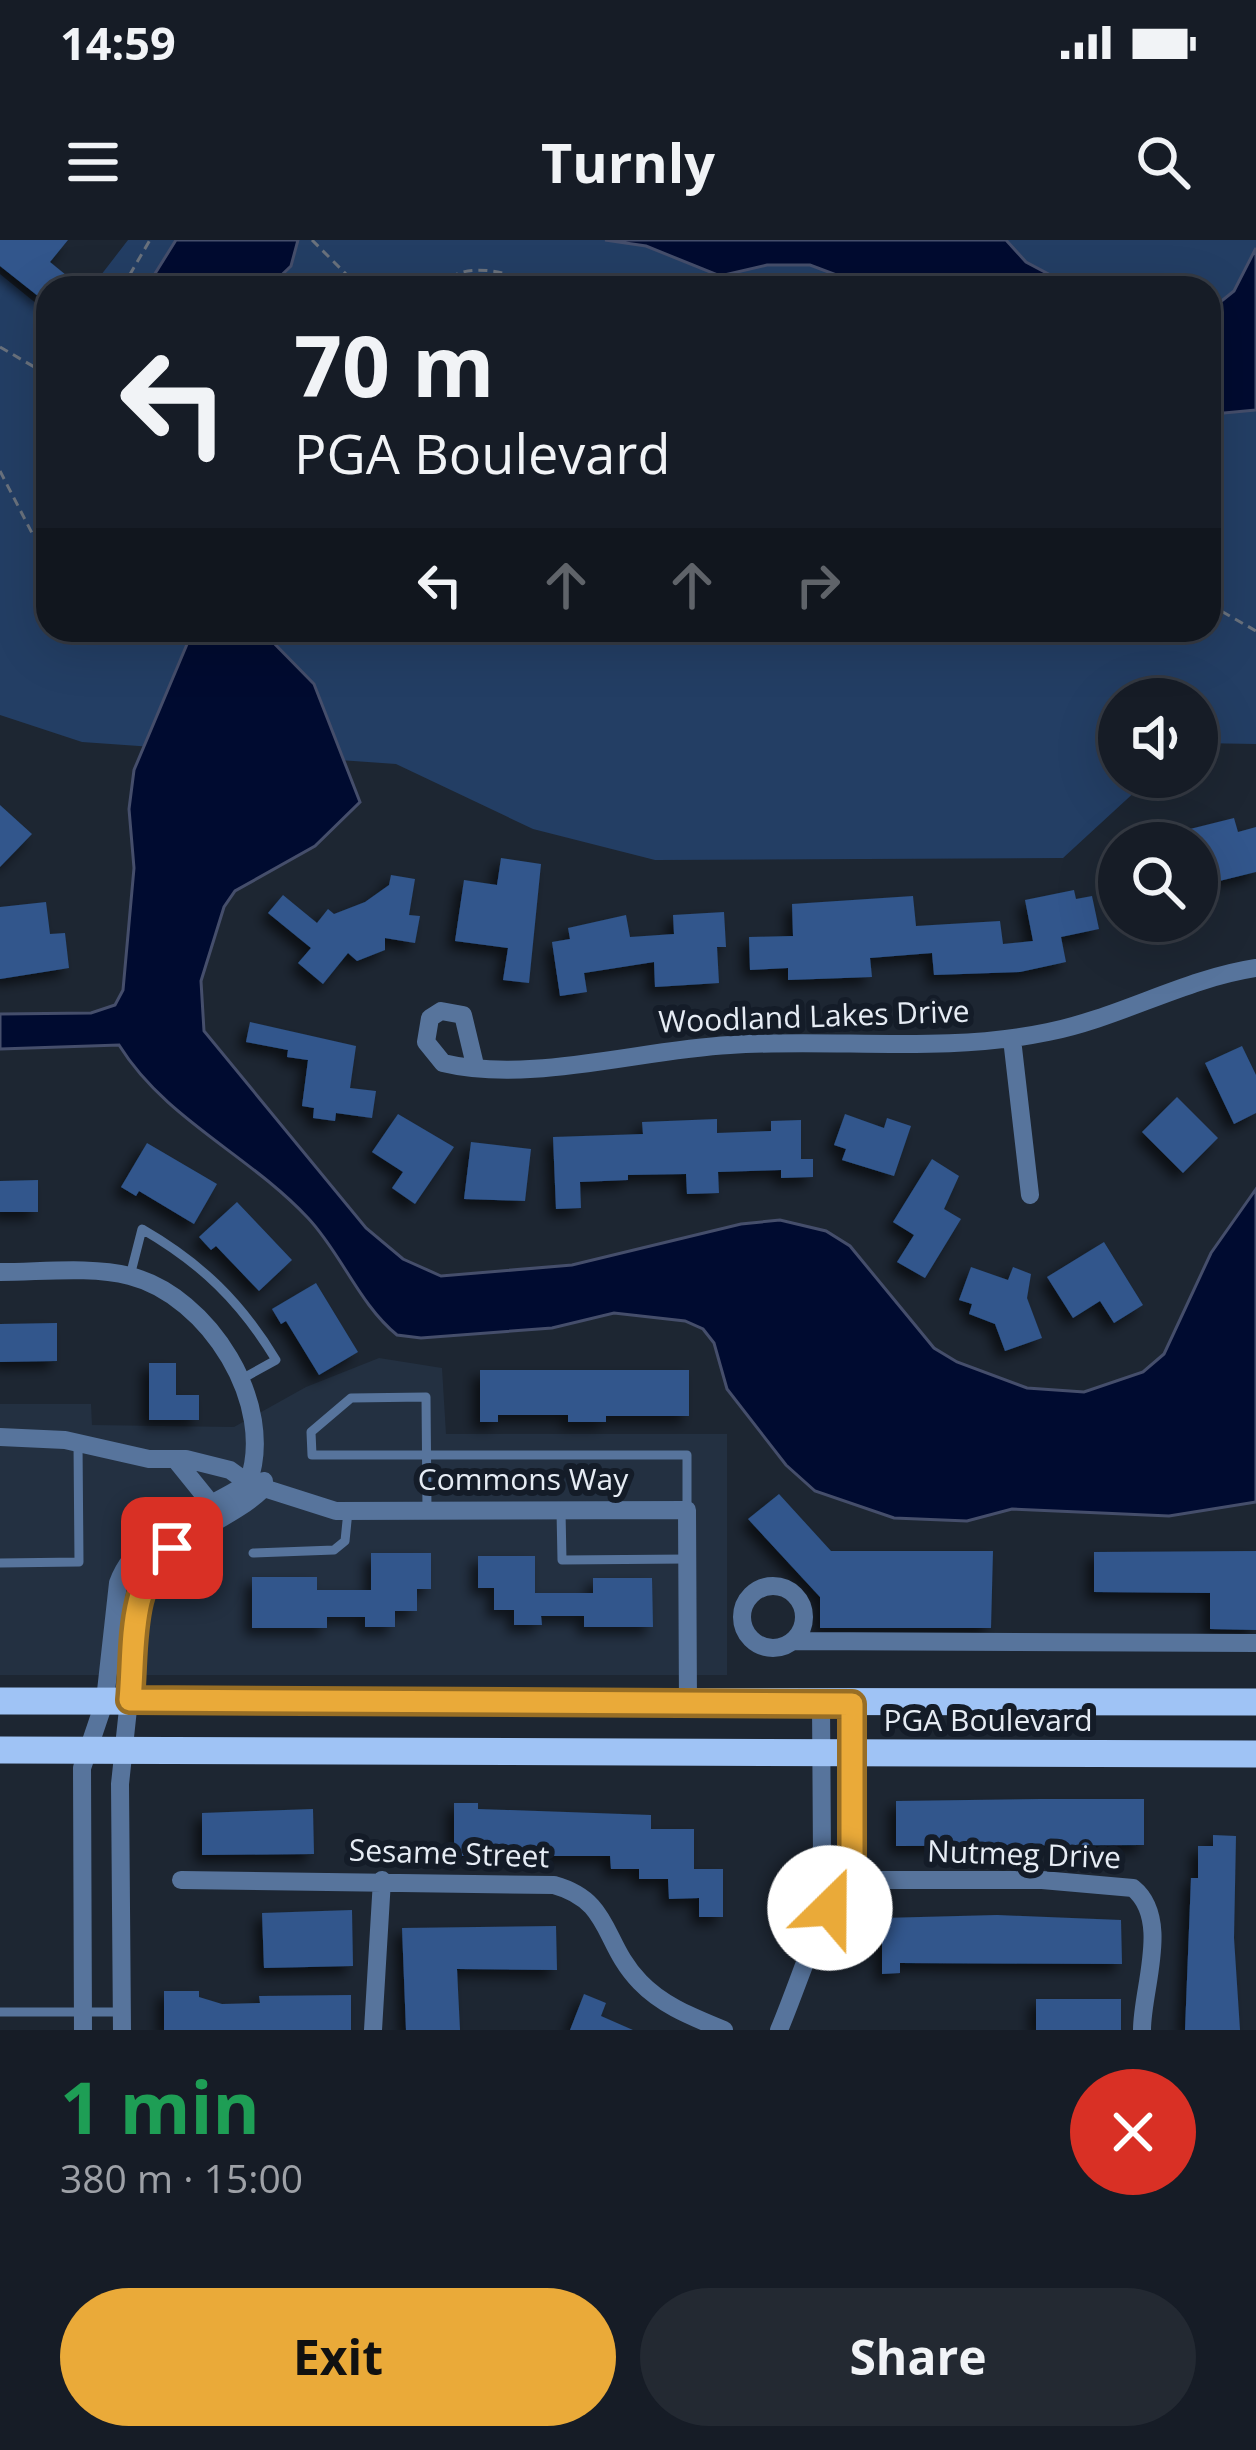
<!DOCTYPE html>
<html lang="en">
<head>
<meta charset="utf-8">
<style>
	:root { --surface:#161c26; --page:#232932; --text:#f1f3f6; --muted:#9ea1a7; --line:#353a43; --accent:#eaaa39 }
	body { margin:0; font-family:"Open Sans",sans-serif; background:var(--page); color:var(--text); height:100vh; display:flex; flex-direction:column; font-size:45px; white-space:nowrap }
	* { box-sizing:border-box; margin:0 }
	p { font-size:39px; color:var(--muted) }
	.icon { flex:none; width:66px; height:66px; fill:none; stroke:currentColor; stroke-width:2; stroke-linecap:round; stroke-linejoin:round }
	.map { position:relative; height:1790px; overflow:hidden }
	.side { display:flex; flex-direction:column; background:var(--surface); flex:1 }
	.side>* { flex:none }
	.hud { position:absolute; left:36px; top:36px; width:1185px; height:366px; border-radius:36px; box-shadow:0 12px 48px #0002,0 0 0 3px var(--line); background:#161c26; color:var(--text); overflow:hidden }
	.fabs { position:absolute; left:1098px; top:438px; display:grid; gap:24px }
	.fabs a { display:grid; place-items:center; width:120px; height:120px; border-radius:50%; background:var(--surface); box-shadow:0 12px 48px #0002,0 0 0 3px var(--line); font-size:60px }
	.pin { position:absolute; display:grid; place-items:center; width:102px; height:102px; color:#fff; margin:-51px; border-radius:24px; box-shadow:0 6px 18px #0006 }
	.me { position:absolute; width:132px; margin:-66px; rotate:23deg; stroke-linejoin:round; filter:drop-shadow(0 0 9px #0008) }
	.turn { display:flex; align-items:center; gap:42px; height:252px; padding:0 60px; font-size:54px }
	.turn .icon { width:156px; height:156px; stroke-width:2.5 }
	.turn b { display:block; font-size:84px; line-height:102px }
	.lanes { display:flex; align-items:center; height:114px; padding:0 60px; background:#0003; justify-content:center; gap:60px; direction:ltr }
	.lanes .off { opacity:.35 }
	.round { display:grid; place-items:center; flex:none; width:126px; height:126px; border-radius:63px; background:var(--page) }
	.overview { display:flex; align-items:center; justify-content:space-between; height:204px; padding:0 60px }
	h1 { font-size:72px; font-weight:700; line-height:90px; color:#1e9e55 }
	.cta { display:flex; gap:24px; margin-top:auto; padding:24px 60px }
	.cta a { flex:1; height:138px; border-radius:72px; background:var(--accent); color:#111; font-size:48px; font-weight:700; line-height:138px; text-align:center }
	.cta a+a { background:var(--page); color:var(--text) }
	.status { display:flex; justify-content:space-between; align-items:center; height:84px; padding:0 60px; background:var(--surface); direction:ltr }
	.status svg { height:33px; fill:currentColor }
	header { display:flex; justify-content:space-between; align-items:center; height:156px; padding:0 60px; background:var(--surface); font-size:54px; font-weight:700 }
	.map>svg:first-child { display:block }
	.built { fill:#233041 }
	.green { fill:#233e64 }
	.water { fill:#000b30; stroke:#454e6b; stroke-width:3 }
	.building { fill:#30568c; filter:url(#shadow) }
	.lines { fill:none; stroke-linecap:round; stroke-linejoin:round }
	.path { stroke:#69717c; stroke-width:3; stroke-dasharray:9 6; stroke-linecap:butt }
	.lane { stroke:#57749c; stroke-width:9 }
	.street { stroke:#57749c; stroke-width:18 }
	.primary { stroke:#9fc3f5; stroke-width:27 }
	.route-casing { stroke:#986e25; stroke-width:30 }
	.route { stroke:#eaaa39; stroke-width:21 }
	.labels { text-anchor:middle; stroke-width:12; stroke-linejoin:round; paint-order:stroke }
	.street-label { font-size:30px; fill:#e6ecf4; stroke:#141c28 }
</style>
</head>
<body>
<div class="status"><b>14:59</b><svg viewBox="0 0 49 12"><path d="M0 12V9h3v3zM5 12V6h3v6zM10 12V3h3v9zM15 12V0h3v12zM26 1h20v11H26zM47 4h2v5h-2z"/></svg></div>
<header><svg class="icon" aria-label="menu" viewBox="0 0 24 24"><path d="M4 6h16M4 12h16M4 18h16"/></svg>Turnly<svg class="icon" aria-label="search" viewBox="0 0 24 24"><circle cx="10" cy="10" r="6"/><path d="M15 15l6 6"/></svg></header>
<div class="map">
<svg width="1256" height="1790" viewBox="0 0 1256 1790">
	<defs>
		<filter id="shadow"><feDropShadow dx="-7" dy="7" stdDeviation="6" flood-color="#0009"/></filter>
	</defs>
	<rect width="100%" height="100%" fill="#1d2632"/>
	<path class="built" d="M379,1118L442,1128L446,1194H727V1435H0V1164H91L92,1185L234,1187L306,1147Z"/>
	<path class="green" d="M128,0H1256V504L1197,503V459H1119V537H1151L1063,618L655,620L533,589L396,524L82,502L0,475V34L48,73V390H1209V48H91Z"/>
	<path class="water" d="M176,0H298L291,26L268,48H146Z
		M605,0H1006L1026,22L1075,48H871L810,25H767L720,36L646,6Z
		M1256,8V170L1224,173L1209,165V71L1234,51Z
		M193,390H261L314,444L360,562L315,606L235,651L224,667L201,741L204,791L366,988L403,1019L441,1036L572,1025L741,984L780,980L826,991L850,1006L934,1108L957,1122L1027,1148L1084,1152L1143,1132L1164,1114L1211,1013L1256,949V1262L1169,1276L1012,1269L967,1281L894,1278L815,1251L786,1225L727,1149L714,1103L703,1089L685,1081L614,1073L552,1088L421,1098L397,1095C359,1064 341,1013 308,978C248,914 165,879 119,805L0,809V774L91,773L115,765L123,750L134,628L129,569L134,530Z"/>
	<path class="building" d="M0,0H68L50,22L82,48H48V64L0,26Z
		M0,565L32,594L0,627Z
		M1234,578L1238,592L1256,587V632L1203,645L1190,589Z
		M501,618L541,624L529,743L503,740L508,708L455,701L464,640L497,645Z
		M391,635L415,639L409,675L420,676L415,703L385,698V710L357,721L348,713L323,744L298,723L311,708L268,673L283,655L317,683L328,669L334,674L365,662L389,645Z
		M1074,650L1076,659L1092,656L1099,689L1061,697L1066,722L1020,732L934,735L932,713L870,718L872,737L788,740V728L750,730L749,697L793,696L792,664L913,656L916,686L1000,681L1003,704L1033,701L1025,660Z
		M46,662L50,694L65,693L69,728L0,739V667Z
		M724,672L726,707H717L719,743L655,747L654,722L584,733L587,752L560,756L552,702L570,699L568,688L626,675L630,697L674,694L673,675Z
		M250,782L356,806L350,848L376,851L372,878L336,873L335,881L313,878L314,868L302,866L308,820L287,817L288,810L246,802Z
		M1242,806L1256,835V873L1234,884L1205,823Z
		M1177,857L1218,898L1183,933L1142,892Z
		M398,874L454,907L415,964L392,948L403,932L372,912Z
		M845,874L884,888L887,878L911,886L894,936L842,920L846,909L834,905Z
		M717,879V893L771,891V881L801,880V919H813V937L781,938V930L718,932L719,953L687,954L686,934L628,935V940L580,942L581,968L556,969L553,897L643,894L642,882Z
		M471,902L531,909L525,961L464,959Z
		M147,903L217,944L194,984L139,951L136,956L121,947Z
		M932,919L959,936L944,969L961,979L925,1038L897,1022L914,995L893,982Z
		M38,940V972H0V941Z
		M237,962L292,1020L259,1051L216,1006L211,1010L199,997Z
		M1104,1002L1143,1065L1114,1083L1100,1061L1073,1078L1047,1037Z
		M971,1027L1008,1040L1013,1027L1031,1034L1027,1058L1042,1098L1005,1111L995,1084L969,1074L972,1064L959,1060Z
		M316,1043L358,1112L319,1135L286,1081L281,1084L272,1069Z
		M57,1083V1121L0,1122V1084Z
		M149,1123H176V1155H199V1180H149Z
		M480,1130H689V1176H606V1182H568V1175H498V1182H480Z
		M779,1254L831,1311H993L991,1388H820V1357L748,1279Z
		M1256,1311V1390L1210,1389V1353L1094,1352V1312Z
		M371,1313H431V1349H417V1371H395V1387H365V1377H327V1388H252V1337H317V1350H371Z
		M478,1316H535V1353H593V1338H652L653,1387H584V1376H541L542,1385H514V1370H494V1348H478Z
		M1041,1559H1144V1605L896,1606V1561Z
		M454,1563H478V1569L651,1575V1589H694V1629H723V1677H699V1658L669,1659L668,1639H639V1629H611L610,1616H454Z
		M313,1569L314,1614L202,1615V1573Z
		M1213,1595L1236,1596L1234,1698L1240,1790H1185L1191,1638H1198V1606H1213Z
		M352,1670L353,1726L264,1728L262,1673Z
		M997,1675L1121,1680L1122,1724L900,1723V1733L882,1734V1678Z
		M556,1686L557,1730L457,1729L460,1790H406L402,1688Z
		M164,1751H199V1757L222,1764L260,1763L259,1756L351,1755V1790H164Z
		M584,1754L606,1763L601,1776L633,1790H570Z
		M1036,1759H1121V1790H1036Z"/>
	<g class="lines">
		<path class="path" d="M312,0L347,35L440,44
			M122,48L150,0
			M439,48C462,16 515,34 545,48
			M0,107L48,135
			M0,231L48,324
			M1209,364L1256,391"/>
		<path class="lane" d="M130,1036L142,989C201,1023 241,1062 276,1120L240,1140
			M427,1270L426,1157L351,1158L311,1192L312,1215H687V1270
			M561,1271L562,1320L687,1319
			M253,1313L334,1310L345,1301L348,1271
			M0,1323L79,1322L78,1203
			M0,1772H122"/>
		<path class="street" d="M1012,799L1030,955
			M475,825L463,775L441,771L430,778L426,802L443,823C529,844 638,810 730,805C836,798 943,814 1048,792C1119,778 1184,739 1256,728
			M0,1032C42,1032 90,1026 130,1036C209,1056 277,1165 248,1243C205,1272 137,1290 118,1343L105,1460L82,1528L83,1790
			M0,1197L65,1200L149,1219H186L230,1230L248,1243L336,1271L687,1270L688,1464
			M175,1219L217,1271
			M742 1377a31 31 0 1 1 62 0a31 31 0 1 1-62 0Z
			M793,1401L1256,1403
			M821,1464L822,1615L836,1640
			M181,1640L554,1645C612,1661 602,1703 640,1742C663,1766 693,1777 724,1790
			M836,1640H1042L1133,1648C1171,1679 1142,1748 1142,1790
			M122,1790L120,1544L141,1347C166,1295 224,1286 263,1249L264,1241
			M373,1790L382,1640
			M779,1790C796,1751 829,1648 852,1623V1464"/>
		<path class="primary" d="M0,1461L1256,1462
			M0,1510L1256,1514"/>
	</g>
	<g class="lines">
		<g class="route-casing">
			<path id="route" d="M172,1308C127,1342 135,1408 130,1460L852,1464V1623L836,1640L830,1668"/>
		</g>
		<use href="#route" class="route"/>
	</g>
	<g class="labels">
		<g class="street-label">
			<text transform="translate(814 777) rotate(-2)" y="10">Woodland Lakes Drive</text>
			<text x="523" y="1250">Commons Way</text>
			<text x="988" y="1491">PGA Boulevard</text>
			<text transform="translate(449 1614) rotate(2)" y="10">Sesame Street</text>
			<text transform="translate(1024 1615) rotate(2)" y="10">Nutmeg Drive</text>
		</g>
	</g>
</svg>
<div class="fabs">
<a><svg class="icon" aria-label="sound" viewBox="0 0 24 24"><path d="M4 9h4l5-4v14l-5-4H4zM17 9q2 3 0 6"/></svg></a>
<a><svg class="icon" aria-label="search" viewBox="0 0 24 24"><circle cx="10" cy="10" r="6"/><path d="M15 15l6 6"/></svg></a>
</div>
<div class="pin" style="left:172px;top:1308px;background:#d93025"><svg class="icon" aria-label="arrive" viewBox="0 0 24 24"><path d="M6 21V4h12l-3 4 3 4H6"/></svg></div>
<svg class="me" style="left:830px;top:1668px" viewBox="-20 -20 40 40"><circle r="19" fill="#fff"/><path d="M0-13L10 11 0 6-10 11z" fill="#eaaa39"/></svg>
<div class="hud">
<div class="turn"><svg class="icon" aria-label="left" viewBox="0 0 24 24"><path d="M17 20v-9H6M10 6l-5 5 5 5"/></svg><div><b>70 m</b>PGA Boulevard</div></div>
<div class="lanes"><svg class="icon" aria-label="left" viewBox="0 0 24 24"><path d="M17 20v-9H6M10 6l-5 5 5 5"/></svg><svg class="icon off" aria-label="ahead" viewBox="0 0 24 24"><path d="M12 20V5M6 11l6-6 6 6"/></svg><svg class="icon off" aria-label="ahead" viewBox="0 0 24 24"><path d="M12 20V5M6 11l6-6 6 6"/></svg><svg class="icon off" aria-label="right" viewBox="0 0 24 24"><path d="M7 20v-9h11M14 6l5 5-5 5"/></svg></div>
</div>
</div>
<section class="side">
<div class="overview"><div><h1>1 min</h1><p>380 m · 15:00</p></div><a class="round" style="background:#d93025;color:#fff"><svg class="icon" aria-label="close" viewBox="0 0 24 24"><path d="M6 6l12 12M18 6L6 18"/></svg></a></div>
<div class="cta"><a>Exit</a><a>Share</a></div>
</section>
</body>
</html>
